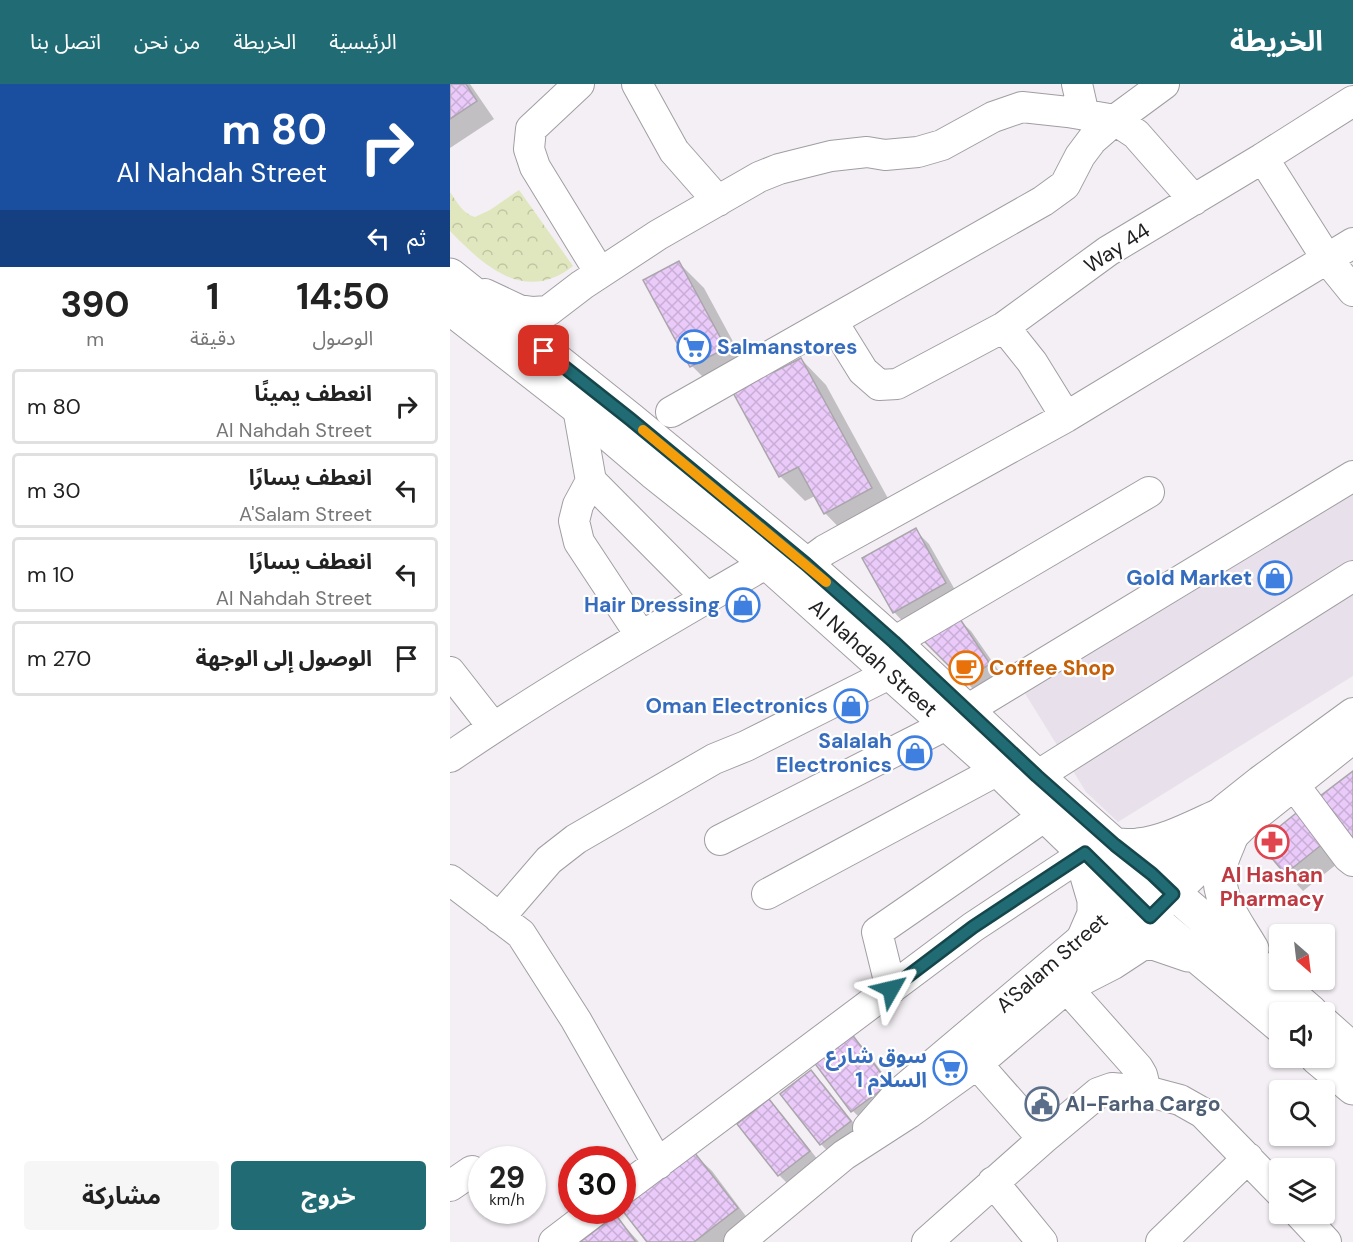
<!DOCTYPE html>
<html lang="ar">
<head>
<meta charset="utf-8">
<style>
	:root { --surface:#fff; --page:#f6f6f6; --text:#222; --muted:#767676; --line:#e0e0e0; --accent:#216c74 }
	body { margin:0; font-family:"DM Sans","Noto Sans Arabic",sans-serif; background:var(--page); color:var(--text); direction:rtl; height:100vh; display:flex; flex-direction:column; font-size:22px; white-space:nowrap }
	* { box-sizing:border-box; margin:0 }
	p { font-size:20px; color:var(--muted) }
	.icon { flex:none; width:33px; height:33px; fill:none; stroke:currentColor; stroke-width:2; stroke-linecap:round; stroke-linejoin:round }
	.map { position:relative; flex:1; overflow:hidden; direction:ltr }
	.drawer { display:flex; flex-direction:column; background:var(--surface); width:450px }
	.drawer>* { flex:none }
	.hud { background:#1a4fa0; color:#fff; overflow:hidden }
	.needle { width:39px; rotate:152deg }
	.buttons { position:absolute; left:819px; top:840px; display:grid; gap:12px }
	.buttons a { display:grid; place-items:center; width:66px; height:66px; border-radius:6px; background:var(--surface); box-shadow:0 2px 4px #0004; font-size:30px }
	.speed { position:absolute; left:18px; top:1062px; display:flex; gap:12px; font-size:30px; font-weight:700; text-align:center }
	.speed>* { display:grid; place-content:center; width:78px; height:78px; border-radius:50%; background:var(--surface); box-shadow:0 2px 4px #0004; line-height:1 }
	.speed small { font-size:15px; font-weight:400 }
	.speed .limit { border:9px solid #d22; background:#fff; color:#111 }
	.pin { position:absolute; display:grid; place-items:center; width:51px; height:51px; color:#fff; margin:-26px; border-radius:12px; box-shadow:0 3px 9px #0006 }
	.me { position:absolute; width:66px; margin:-33px; rotate:53deg; stroke-linejoin:round; filter:drop-shadow(0 0 4px #0008) }
	.turn { display:flex; align-items:center; gap:21px; height:126px; padding:0 24px; font-size:27px }
	.turn .icon { width:78px; height:78px; stroke-width:2.5 }
	.turn b { display:block; font-size:42px; line-height:51px }
	.then { display:flex; align-items:center; height:57px; padding:0 24px; background:#0003; gap:12px; font-size:22px }
	.eta { display:flex; justify-content:space-evenly; align-items:center; height:102px; text-align:center }
	.eta b { font-size:36px; font-weight:700; line-height:42px }
	.action { display:flex; gap:12px; margin-top:auto; padding:12px 24px }
	.action a { flex:1; height:69px; border-radius:6px; background:var(--accent); color:#fff; font-size:24px; font-weight:700; line-height:69px; text-align:center }
	.action a+a { background:var(--page); color:var(--text) }
	ul { padding:0; list-style:none }
	li { display:flex; align-items:center; gap:18px; height:75px; margin:0 12px 9px; padding:0 12px; border:3px solid var(--line); border-radius:6px }
	li div { flex:1 }
	li b { display:block; font-size:22px }
	li em { font-style:normal }
	header { display:flex; align-items:center; gap:36px; box-sizing:border-box; height:84px; padding:0 30px; background:var(--accent); color:#fff }
	header strong { font-size:28px }
	nav { display:flex; gap:33px; margin-inline-start:auto; font-size:21px }
	main { display:flex; flex:1; min-height:0 }
	.map>svg:first-child { display:block }
	.built { fill:#e8e1ec }
	.park { fill:url(#park-crowns) }
	.shadow { fill:#0003 }
	.building { fill:url(#building-cross-hatch); stroke:#a9a6ab; stroke-width:1.5 }
	.lines { fill:none; stroke-linecap:round; stroke-linejoin:round }
	.minor-casing { stroke:#a19ea2; stroke-width:32 }
	.major-casing { stroke:#a19ea2; stroke-width:35 }
	.minor { stroke:#fff; stroke-width:30 }
	.major { stroke:#fff; stroke-width:33 }
	.route-casing { stroke:#15464b; stroke-width:15 }
	.route { stroke:#216c74; stroke-width:10 }
	.slow { stroke:#f59e0b; stroke-width:10 }
	.labels { text-anchor:middle; stroke-width:4.5; stroke-linejoin:round; paint-order:stroke }
	.street-label { font-size:21px; fill:#212022; stroke:#fff }
	.shop-label { font-size:21px; font-weight:bold; fill:#366cbe; stroke:#fff; text-anchor:end }
	.food-label { font-size:21px; font-weight:bold; fill:#c56008; stroke:#fff; text-anchor:start }
	.health-label { font-size:21px; font-weight:bold; fill:#be3a42; stroke:#fff }
	.service-label { font-size:21px; font-weight:bold; fill:#4e5e75; stroke:#fff; text-anchor:start }
</style>
</head>
<body>
<header>
<strong>الخريطة</strong>
<nav><a>الرئيسية</a><a>الخريطة</a><a>من نحن</a><a>اتصل بنا</a></nav>
</header>
<main>
<div class="map">
<svg width="903" height="1158" viewBox="0 0 903 1158">
	<defs>
		<pattern id="park-crowns" width="20" height="18" patternUnits="userSpaceOnUse" patternTransform="scale(1.5)"><rect width="20" height="18" fill="#e0e7be"/><path d="M2 6a3 3 0 1 1 6 0M12 15a3 3 0 1 1 6 0" fill="none" stroke="#c0c6a3"/></pattern>
		<pattern id="building-cross-hatch" width="8" height="8" patternUnits="userSpaceOnUse" patternTransform="scale(1.5)"><rect width="8" height="8" fill="#eacaf9"/><path d="M0 0l8 8M0 8l8-8" fill="none" stroke="#c8add5"/></pattern>
	</defs>
	<rect width="100%" height="100%" fill="#f3eff4"/>
	<path class="built" d="M903,397V592L668,738L636,708L571,603Z"/>
	<path class="park" d="M69,106L123,182C75,220 34,182 0,147V108C7,118 13,130 25,133L40,126Z"/>
	<path class="shadow" d="M0,0H20L44,35L0,64Z
		M229,179L254,204L300,289L267,307L242,282Z
		M351,275L376,301L446,429L400,455L375,429L365,412L355,417L330,392Z
		M465,446L479,460L509,513L457,542L444,528Z
		M507,534L521,547L553,593L528,610L473,554Z
		M872,742L897,772L853,807L836,789Z
		M401,951L414,964L451,1014L416,1040L403,1027L365,977Z
		M361,988L374,1001L413,1051L384,1074L371,1060L332,1010Z
		M319,1017L332,1030L372,1081L343,1105L329,1091L289,1040Z
		M244,1070L262,1087L304,1143L284,1158H198Z
		M166,1133L189,1158H132Z"/>
	<path class="building" d="M0,0H16L27,17L0,35Z
		M229,177L276,264L240,283L193,196Z
		M351,274L422,404L374,430L348,383L329,393L281,305L320,283L324,288Z
		M466,444L496,499L443,529L412,474Z
		M508,532L540,580L514,597L471,554Z
		M903,687V758L869,713Z
		M855,722L880,754L835,790L809,759Z
		M401,949L439,1000L401,1028L363,977Z
		M361,986L401,1037L370,1061L330,1010Z
		M319,1015L360,1067L328,1092L287,1040Z
		M244,1068L288,1124L244,1158H197L172,1126V1123Z
		M166,1131L186,1158H130Z"/>
	<g class="lines">
		<g class="minor-casing">
			<path id="minor" d="M129,0L81,45L79,65L85,83L150,189
				M187,0L224,67L268,117
				M627,0L634,31
				M813,74L877,175L903,207
				M35,210L69,226L83,228L98,227L132,201L208,151L309,93L329,85L381,72L417,68L435,71L468,68L492,61L543,33L572,23L618,28L665,36L686,50L744,116
				M382,237L413,287L429,301L447,300L554,243L658,167L813,74L903,17
				M554,243L582,278L616,333
				M128,324L141,397L257,514
				M221,328L593,117L615,101L630,72L642,56L665,36L714,0
				M141,397L128,421L124,437L129,458L191,552
				M356,480L375,466L616,333L903,159
				M444,558L699,408
				M0,588L43,643
				M517,626L903,392
				M0,673C102,603 210,541 317,479
				M587,692L903,492
				M844,701L898,773L903,777
				M270,756L498,640
				M0,796L71,850L126,936L208,1080
				M317,810L548,686
				M49,834L99,776L126,755L264,675L296,662L439,590
				M617,904L688,984L692,991L696,1007
				M441,905L427,848L595,732
				M527,980L593,1055
				M418,1044L448,1010L634,853L678,811L776,724L810,697L903,629
				M543,1098L592,1158
				M0,1102L22,1087
				M172,1106L523,843L635,769
				M850,1130L876,1158
				M104,1158L146,1126
				M289,1158L394,1071L459,1029L527,980L700,833L794,741L903,654
				M477,1158L593,1055L648,1009L662,1004L696,1007L730,1016L753,1029L830,1108
				M711,1158L798,1074"/>
		</g>
		<g class="major-casing">
			<path id="major" d="M0,191L180,335L356,480L444,558L587,692L665,761L702,790L861,928
				M0,224L128,324L203,388L317,479L548,686L700,833L830,942
				M781,753C778,762 773,771 771,780C764,812 787,839 802,865
				M665,761C672,761 681,762 688,761C716,758 743,743 768,732
				M634,853L644,830V816L637,792L635,769
				M621,900L662,879L691,860L703,859L738,871
				M874,940L903,966
				M867,974L903,1004"/>
		</g>
		<use href="#minor" class="minor"/>
		<use href="#major" class="major"/>
	</g>
	<g class="lines">
		<g class="route-casing">
			<path id="route" d="M94,267L180,335L356,480L444,558L587,692L665,761L702,790L723,810L700,833L635,769L523,843L441,905"/>
		</g>
		<use href="#route" class="route"/>
		<path class="slow" d="M193,346L376,498"/>
	</g>
	<defs>
		<g id="supermarket-ring" transform="scale(1.725)"><circle r="9.5" fill="#fff" stroke="#3f7fe0" stroke-width="1.5"/><path d="M-6-5.5h2.5l.6 2H6L4.5 2H-2.5L-4.4-4H-6ZM-1.5 3.2a1.3 1.3 0 1 0 .1 0ZM3 3.2a1.3 1.3 0 1 0 .1 0Z" fill="#3f7fe0"/></g>
		<g id="shop-ring" transform="scale(1.725)"><circle r="9.5" fill="#fff" stroke="#3f7fe0" stroke-width="1.5"/><path d="M-5-2.5h2.3a2.7 3.5 0 0 1 5.4 0H5L5.5 6h-11ZM-1.5-2.5h3a1.5 2.3 0 0 0-3 0Z" fill="#3f7fe0"/></g>
		<g id="cafe-ring" transform="scale(1.725)"><circle r="9.5" fill="#fff" stroke="#e8710a" stroke-width="1.5"/><path d="M-5.5-4.5H6V0H3Q3 3.5 0 3.5H-2.5Q-5.5 3.5-5.5 0ZM3-3.2v2h1.7v-2ZM-6 4.5H4V6H-6Z" fill="#e8710a"/></g>
		<g id="pharmacy-ring" transform="scale(1.725)"><circle r="9.5" fill="#fff" stroke="#e0444e" stroke-width="1.5"/><path d="M-2-6h4v4h4v4h-4v4h-4v-4h-4v-4h4Z" fill="#e0444e"/></g>
		<g id="civic-ring" transform="scale(1.725)"><circle r="9.5" fill="#fff" stroke="#5c6f8a" stroke-width="1.5"/><path d="M-.6-6.5H3V-4.5H.6V-3L4-1V1h2V6H-6V1h2V-1L-.6-3ZM-1.2 2.5V6h2.4V2.5Z" fill="#5c6f8a"/></g>
	</defs>
	<g fill-rule="evenodd">
		<use href="#supermarket-ring" x="244" y="263"/>
		<use href="#shop-ring" x="825" y="494"/>
		<use href="#shop-ring" x="293" y="521"/>
		<use href="#cafe-ring" x="516" y="584"/>
		<use href="#shop-ring" x="401" y="622"/>
		<use href="#shop-ring" x="465" y="669"/>
		<use href="#pharmacy-ring" x="822" y="758"/>
		<use href="#supermarket-ring" x="500" y="984"/>
		<use href="#civic-ring" x="592" y="1020"/>
	</g>
	<g class="labels">
		<g class="street-label">
			<text transform="translate(667 164) rotate(-33)" y="7">Way 44</text>
			<text transform="translate(423 574) rotate(42)" y="7">Al Nahdah Street</text>
			<text transform="translate(602 879) rotate(-41)" y="7">A'Salam Street</text>
		</g>
		<g class="shop-label">
			<text x="267" y="270" text-anchor="start">Salmanstores</text>
			<text x="802" y="501">Gold Market</text>
			<text x="270" y="528">Hair Dressing</text>
			<text x="378" y="629">Oman Electronics</text>
			<text x="442" y="664">Salalah<tspan x="442" dy="24">Electronics</tspan></text>
			<text x="477" y="979">سوق شارع<tspan x="477" dy="24">السلام 1</tspan></text>
		</g>
		<g class="food-label">
			<text x="539" y="591">Coffee Shop</text>
		</g>
		<g class="health-label">
			<text x="822" y="798">Al Hashan<tspan x="822" dy="24">Pharmacy</tspan></text>
		</g>
		<g class="service-label">
			<text x="615" y="1027">Al-Farha Cargo</text>
		</g>
	</g>
</svg>
<div class="buttons">
<a><svg class="needle" viewBox="-14 -14 28 28"><path d="M0-13l5 13h-10z" fill="#e53935"/><path d="M0 13l5-13h-10z" fill="#767676"/></svg></a>
<a><svg class="icon" aria-label="sound" viewBox="0 0 24 24"><path d="M4 9h4l5-4v14l-5-4H4zM17 9q2 3 0 6"/></svg></a>
<a><svg class="icon" aria-label="search" viewBox="0 0 24 24"><circle cx="10" cy="10" r="6"/><path d="M15 15l6 6"/></svg></a>
<a><svg class="icon" aria-label="layers" viewBox="0 0 24 24"><path d="M12 4l9 5-9 5-9-5zM3 14l9 5 9-5"/></svg></a>
</div>
<div class="speed"><div>29<small>km/h</small></div><div class="limit">30</div></div>
<div class="pin" style="left:94px;top:267px;background:#d93025"><svg class="icon" aria-label="arrive" viewBox="0 0 24 24"><path d="M6 21V4h12l-3 4 3 4H6"/></svg></div>
<svg class="me" style="left:441px;top:905px" viewBox="-20 -20 40 40"><path d="M0-17L14 15 0 8-14 15z" fill="#216c74" stroke="#fff" stroke-width="4"/></svg>
</div>
<section class="drawer">
<div class="hud">
<div class="turn"><svg class="icon" aria-label="right" viewBox="0 0 24 24"><path d="M7 20v-9h11M14 6l5 5-5 5"/></svg><div><b>80 m</b>Al Nahdah Street</div></div>
<div class="then">ثم<svg class="icon" aria-label="left" viewBox="0 0 24 24"><path d="M17 20v-9H6M10 6l-5 5 5 5"/></svg></div>
</div>
<div class="eta">
<div><b>14:50</b><p>الوصول</p></div>
<div><b>1</b><p>دقيقة</p></div>
<div><b>390</b><p>m</p></div>
</div>
<ul>
<li><svg class="icon" aria-label="right" viewBox="0 0 24 24"><path d="M7 20v-9h11M14 6l5 5-5 5"/></svg><div><b>انعطف يمينًا</b><p>Al Nahdah Street</p></div><em>80 m</em></li>
<li><svg class="icon" aria-label="left" viewBox="0 0 24 24"><path d="M17 20v-9H6M10 6l-5 5 5 5"/></svg><div><b>انعطف يسارًا</b><p>A'Salam Street</p></div><em>30 m</em></li>
<li><svg class="icon" aria-label="left" viewBox="0 0 24 24"><path d="M17 20v-9H6M10 6l-5 5 5 5"/></svg><div><b>انعطف يسارًا</b><p>Al Nahdah Street</p></div><em>10 m</em></li>
<li><svg class="icon" aria-label="arrive" viewBox="0 0 24 24"><path d="M6 21V4h12l-3 4 3 4H6"/></svg><div><b>الوصول إلى الوجهة</b></div><em>270 m</em></li>
</ul>
<div class="action"><a>خروج</a><a>مشاركة</a></div>
</section>
</main>
</body>
</html>
